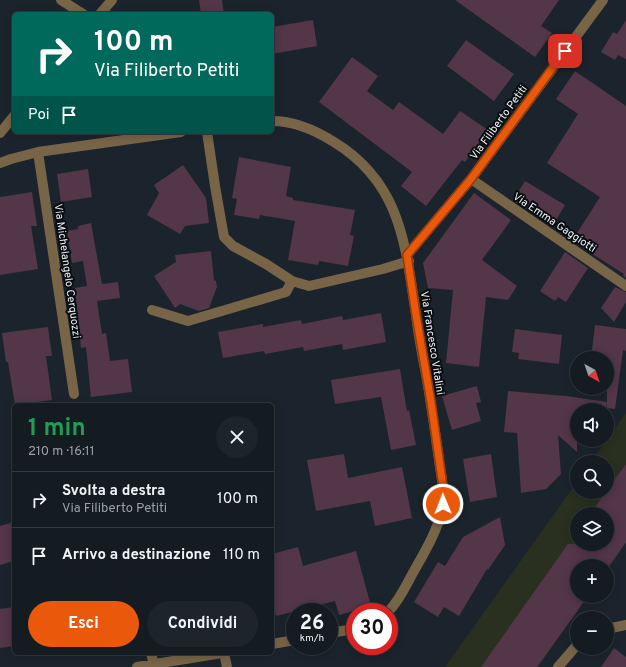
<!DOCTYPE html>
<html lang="it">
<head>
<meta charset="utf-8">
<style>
	:root { --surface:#141b21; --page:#1d242a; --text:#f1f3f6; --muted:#9da1a5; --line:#33393f; --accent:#ea580c }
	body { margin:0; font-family:Overpass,sans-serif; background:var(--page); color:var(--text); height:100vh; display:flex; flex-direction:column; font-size:15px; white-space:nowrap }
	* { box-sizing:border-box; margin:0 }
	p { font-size:13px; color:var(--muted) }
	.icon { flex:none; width:22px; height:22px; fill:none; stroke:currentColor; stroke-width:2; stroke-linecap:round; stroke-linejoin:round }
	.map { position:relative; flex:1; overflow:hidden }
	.details { position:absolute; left:12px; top:403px; width:262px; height:252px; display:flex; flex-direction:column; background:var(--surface); border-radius:6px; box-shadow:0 2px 10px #0003,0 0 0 1px var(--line) }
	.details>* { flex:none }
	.guide { position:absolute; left:12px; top:12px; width:262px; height:122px; border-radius:6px; box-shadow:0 2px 10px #0003,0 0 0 1px var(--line); background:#00695c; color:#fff; overflow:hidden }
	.needle { width:26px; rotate:140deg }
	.controls { position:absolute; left:570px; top:351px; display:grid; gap:8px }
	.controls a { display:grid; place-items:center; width:44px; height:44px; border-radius:50%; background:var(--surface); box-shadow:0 2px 10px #0003,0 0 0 1px var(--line); font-size:20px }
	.speed { position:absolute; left:286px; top:603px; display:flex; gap:8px; font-size:20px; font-weight:700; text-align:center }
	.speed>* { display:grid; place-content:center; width:52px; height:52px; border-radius:50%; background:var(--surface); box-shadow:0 2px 10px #0003,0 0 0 1px var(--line); line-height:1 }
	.speed small { font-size:10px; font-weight:400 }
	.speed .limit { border:6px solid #d22; background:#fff; color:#111 }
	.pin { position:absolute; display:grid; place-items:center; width:34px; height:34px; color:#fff; margin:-17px; border-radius:8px; box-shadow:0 2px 6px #0006 }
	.me { position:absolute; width:44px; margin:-22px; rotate:359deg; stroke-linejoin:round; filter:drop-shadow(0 0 3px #0008) }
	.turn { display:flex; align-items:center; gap:14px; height:84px; padding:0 16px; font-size:18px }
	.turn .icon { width:52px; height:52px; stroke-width:2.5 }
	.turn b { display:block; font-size:28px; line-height:34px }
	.then { display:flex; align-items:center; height:38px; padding:0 16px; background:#0003; gap:8px; font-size:15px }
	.round { display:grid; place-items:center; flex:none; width:42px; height:42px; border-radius:21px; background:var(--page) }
	.head { display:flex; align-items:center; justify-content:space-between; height:68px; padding:0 16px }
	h1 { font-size:24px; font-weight:700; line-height:30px; color:#1e9e55 }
	.primary-button { display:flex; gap:8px; margin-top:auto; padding:8px 16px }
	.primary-button a { flex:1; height:46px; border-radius:24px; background:var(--accent); color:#fff; font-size:16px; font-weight:700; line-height:46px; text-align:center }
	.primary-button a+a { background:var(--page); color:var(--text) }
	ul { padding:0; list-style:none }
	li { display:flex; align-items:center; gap:12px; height:56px; padding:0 16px; border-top:1px solid var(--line) }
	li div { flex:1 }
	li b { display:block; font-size:15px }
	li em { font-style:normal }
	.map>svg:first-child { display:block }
	.green { fill:#29301f; fill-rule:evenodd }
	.building { fill:#533647 }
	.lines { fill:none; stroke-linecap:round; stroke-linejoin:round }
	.minor { stroke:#786548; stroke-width:10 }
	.route-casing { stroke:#983908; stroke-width:10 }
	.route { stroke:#ea580c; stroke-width:7 }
	.labels { text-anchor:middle; stroke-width:4; stroke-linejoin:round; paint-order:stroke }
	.street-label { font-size:11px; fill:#eaf0f6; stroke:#090d10 }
</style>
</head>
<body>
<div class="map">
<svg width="626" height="667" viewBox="0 0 626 667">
	<rect width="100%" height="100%" fill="#1b242c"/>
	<path class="green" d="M626,413V543L607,570V566H577V596H588L538,667H445L577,482V492H607V462H591ZM577,514H607V544H577Z"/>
	<path class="building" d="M199,0H222L224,14H201Z
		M455,0H559L541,26L552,33L535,57Z
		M313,20L317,46L272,54V27Z
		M626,20V59L618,55L615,60L601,52L613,32L617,34Z
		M466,40L514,74L494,101L447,66Z
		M352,57L378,76L367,91L393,110L399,102L443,134L460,111L488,130L465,162L462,160L426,206L401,186L412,172L319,102Z
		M575,71L626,106V278L623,276L624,274L572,241L600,197L547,163L578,114L556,99Z
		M239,157L291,167L286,196L293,198V200L355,210L350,235L354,236L348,266L319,261L318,265L288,260L295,221L260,215L259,219L234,215L237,199L232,198Z
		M183,165L206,198L209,223L185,226L180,234L147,215L159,193L154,185Z
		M88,169L92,197L61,202L57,174Z
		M525,181L565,205L552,227L513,200Z
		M32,192L37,226H31L38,269L0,275V197Z
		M474,193L511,220L482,260L517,286L508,300L486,297L479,367L446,363L453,290L428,288L423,263Z
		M91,223L102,284L118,282L120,298L97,301L102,334L106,333L110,361L128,359L132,392L91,397L86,347L81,348L75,288L87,286L83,261L72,263L67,231L78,229V226Z
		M211,251L214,280L216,281L217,287L209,308L199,311L180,304L175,308L154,276L176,262L175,255Z
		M565,252L588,268L566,302L558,297L555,301L540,291Z
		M615,287L626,292V302L614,322L601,308Z
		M381,313L386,342L343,350L342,344L304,351L303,347L265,354L264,351L223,358L218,332L263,324V327L301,320L302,324L342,316L343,320Z
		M595,325L626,329V351L623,350L615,409L607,408V358H591Z
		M48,327L52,356H46L52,400L15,405L8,362H6L2,333Z
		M515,329L562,335L559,364L518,359L519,353L512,352Z
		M400,369L407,411L409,410L416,445L391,450L381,397L335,404L331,380Z
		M477,386L481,402L476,403L481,421L452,430L442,396Z
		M508,391L566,396L607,402L606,410H577V452L558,435L561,474L546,489L521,493L517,433L504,432Z
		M344,454L348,478L402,467L412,518L375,526L370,501L316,511L307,460Z
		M491,454L497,497L470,502L463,459Z
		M626,464V542L607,569V566H577V596H588L537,667H481L568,544H607V514H590L606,492H607V490Z
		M500,517L505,545L488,570L487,569L459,616L444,607L438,617L414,602L438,562L445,566L463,537Z
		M14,522V561L0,565V526Z
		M298,547L303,566L356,551L371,606L339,615L335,601L276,616L272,601V554Z
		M14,607V646L0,648V609Z
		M614,648L626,657V667H601Z"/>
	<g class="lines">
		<path class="minor" d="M61,0L83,14
			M100,14L112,0
			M272,121C295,121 315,130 334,142C401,183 405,244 416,314C418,334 422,354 426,374C431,403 435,431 439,460C441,475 445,491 443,505C438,530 426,550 414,571C406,585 400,600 388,612
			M207,132L215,186L224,237L233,246L266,264L292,281L309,286L383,269L409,261
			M0,133L14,116
			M38,152L74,394
			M0,163L11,159L38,152L181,132
			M471,179L626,286
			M407,255L471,179L603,0
			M152,310L188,321L286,292L292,281
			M607,629L626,625
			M329,633L355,629
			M272,644L295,640
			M151,653L154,665
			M224,653L227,667
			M137,667L222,653
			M558,667L577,645"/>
	</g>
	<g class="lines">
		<g class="route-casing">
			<path id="route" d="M443,504L444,494L431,402L416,315L407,255L471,179L565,51"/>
		</g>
		<use href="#route" class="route"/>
	</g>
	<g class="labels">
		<g class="street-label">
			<text transform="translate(498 122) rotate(-54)" y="4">Via Filiberto Petiti</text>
			<text transform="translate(555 222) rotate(34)" y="4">Via Emma Gaggiotti</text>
			<text transform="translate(68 271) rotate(82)" y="4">Via Michelangelo Cerquozzi</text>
			<text transform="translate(433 343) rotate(81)" y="4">Via Francesco Vitalini</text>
		</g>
	</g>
</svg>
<div class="controls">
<a><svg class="needle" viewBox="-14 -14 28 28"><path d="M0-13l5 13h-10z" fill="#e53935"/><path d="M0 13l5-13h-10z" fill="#9da1a5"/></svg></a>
<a><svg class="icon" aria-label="sound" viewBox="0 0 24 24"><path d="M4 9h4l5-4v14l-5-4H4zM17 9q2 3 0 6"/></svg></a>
<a><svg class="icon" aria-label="search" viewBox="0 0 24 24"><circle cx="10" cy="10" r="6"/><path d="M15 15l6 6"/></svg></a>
<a><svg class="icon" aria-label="layers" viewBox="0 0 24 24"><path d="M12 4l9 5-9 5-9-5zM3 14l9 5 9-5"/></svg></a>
<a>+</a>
<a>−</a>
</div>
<div class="speed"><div>26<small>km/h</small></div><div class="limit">30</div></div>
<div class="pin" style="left:565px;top:51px;background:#d93025"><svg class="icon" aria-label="arrive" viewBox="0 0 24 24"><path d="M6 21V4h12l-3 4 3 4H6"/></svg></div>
<svg class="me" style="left:443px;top:504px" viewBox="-20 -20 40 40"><circle r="17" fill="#ea580c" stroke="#fff" stroke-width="3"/><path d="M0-11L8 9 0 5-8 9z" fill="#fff"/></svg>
<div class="guide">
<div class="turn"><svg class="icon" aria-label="right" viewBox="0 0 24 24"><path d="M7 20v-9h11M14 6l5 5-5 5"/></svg><div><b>100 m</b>Via Filiberto Petiti</div></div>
<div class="then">Poi<svg class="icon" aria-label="arrive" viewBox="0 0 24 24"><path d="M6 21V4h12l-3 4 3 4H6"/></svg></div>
</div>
<section class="details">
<div class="head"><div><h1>1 min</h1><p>210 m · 16:11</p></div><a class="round"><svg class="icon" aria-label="close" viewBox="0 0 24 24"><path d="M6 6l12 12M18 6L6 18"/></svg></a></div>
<ul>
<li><svg class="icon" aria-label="right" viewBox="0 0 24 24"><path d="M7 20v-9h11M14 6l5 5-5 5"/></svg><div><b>Svolta a destra</b><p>Via Filiberto Petiti</p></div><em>100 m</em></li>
<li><svg class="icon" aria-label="arrive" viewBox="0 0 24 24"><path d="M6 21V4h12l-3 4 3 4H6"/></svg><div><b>Arrivo a destinazione</b></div><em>110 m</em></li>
</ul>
<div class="primary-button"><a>Esci</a><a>Condividi</a></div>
</section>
</div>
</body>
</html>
